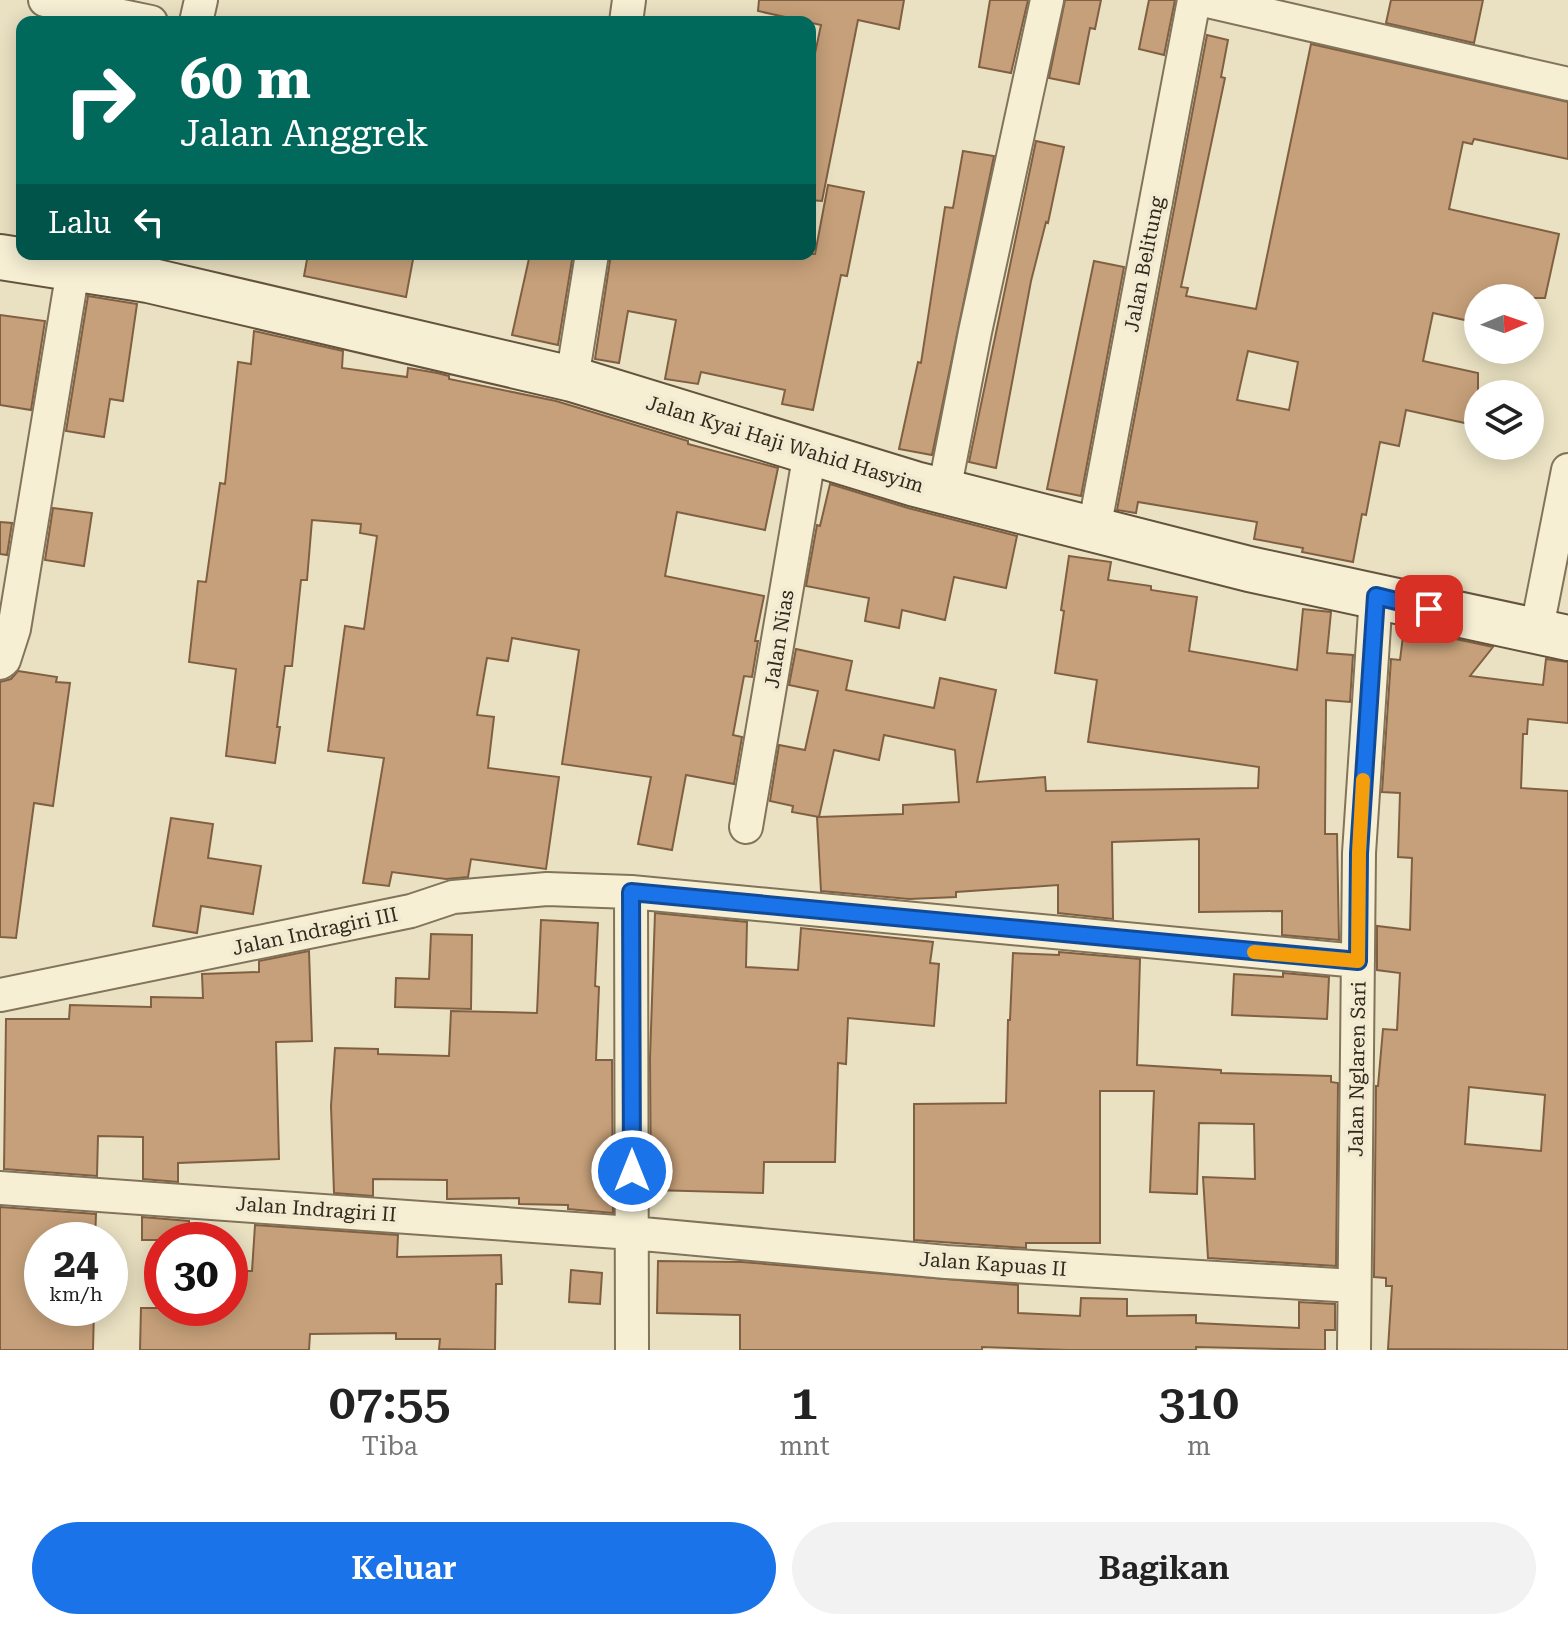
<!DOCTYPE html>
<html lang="id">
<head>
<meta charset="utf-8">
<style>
	:root { --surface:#fff; --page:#f2f2f2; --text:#222; --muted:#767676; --accent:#1a73e8 }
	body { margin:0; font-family:"Roboto Serif",serif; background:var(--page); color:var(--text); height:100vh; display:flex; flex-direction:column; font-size:30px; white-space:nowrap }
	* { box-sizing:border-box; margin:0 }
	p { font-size:26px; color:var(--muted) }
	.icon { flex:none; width:44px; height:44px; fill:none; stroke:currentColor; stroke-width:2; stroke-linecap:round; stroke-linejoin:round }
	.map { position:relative; height:1350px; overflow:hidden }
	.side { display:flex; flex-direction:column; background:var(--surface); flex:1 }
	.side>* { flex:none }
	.hud { position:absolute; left:16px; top:16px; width:800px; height:244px; border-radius:16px; box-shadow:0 4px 20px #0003; background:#00695c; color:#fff; overflow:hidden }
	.needle { width:52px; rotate:88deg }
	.buttons { position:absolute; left:1464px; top:284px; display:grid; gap:16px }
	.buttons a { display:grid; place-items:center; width:80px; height:80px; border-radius:50%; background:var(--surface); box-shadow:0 4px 20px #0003; font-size:40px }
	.speed { position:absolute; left:24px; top:1222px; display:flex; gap:16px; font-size:40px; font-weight:700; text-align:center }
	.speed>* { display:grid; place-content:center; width:104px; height:104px; border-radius:50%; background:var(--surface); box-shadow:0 4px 20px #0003; line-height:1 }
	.speed small { font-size:20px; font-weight:400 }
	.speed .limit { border:12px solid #d22; background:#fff; color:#111 }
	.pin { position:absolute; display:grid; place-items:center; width:68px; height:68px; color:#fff; margin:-34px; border-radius:16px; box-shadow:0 4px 12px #0006 }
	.me { position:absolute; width:88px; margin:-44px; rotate:0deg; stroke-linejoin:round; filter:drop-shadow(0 0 6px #0008) }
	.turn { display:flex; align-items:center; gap:28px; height:168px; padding:0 32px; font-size:36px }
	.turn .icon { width:104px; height:104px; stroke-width:2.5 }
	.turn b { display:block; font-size:56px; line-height:68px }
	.then { display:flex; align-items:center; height:76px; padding:0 32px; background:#0003; gap:16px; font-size:30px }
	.eta { display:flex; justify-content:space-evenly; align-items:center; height:136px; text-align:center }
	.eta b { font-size:48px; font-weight:600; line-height:56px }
	.action { display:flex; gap:16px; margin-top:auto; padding:16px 32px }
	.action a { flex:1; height:92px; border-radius:48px; background:var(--accent); color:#fff; font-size:32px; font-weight:600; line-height:92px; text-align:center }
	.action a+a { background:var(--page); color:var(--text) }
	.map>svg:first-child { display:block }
	.building { fill:#c6a07a; stroke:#806042; stroke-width:2; fill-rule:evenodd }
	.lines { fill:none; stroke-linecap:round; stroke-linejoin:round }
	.street-casing { stroke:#82735b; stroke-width:36 }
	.secondary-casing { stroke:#64543e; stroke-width:48 }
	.street { stroke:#f6efd4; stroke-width:32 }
	.secondary { stroke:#f6efd4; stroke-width:44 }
	.route-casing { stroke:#114b97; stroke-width:20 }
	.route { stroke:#1a73e8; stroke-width:14 }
	.slow { stroke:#f59e0b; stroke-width:14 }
	.labels { text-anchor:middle; stroke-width:8; stroke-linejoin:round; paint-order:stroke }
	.street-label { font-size:20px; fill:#332a1e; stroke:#f2ebd1 }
</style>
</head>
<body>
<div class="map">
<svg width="1568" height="1350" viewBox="0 0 1568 1350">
	<rect width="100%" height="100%" fill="#eae1c2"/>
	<path class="building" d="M759,0H904L899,29L858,20L822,201L810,200V77L821,25L758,11Z
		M990,0H1028L1011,73L979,67Z
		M1065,0H1101L1095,29L1090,28L1079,84L1049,78Z
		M1149,0H1175L1164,55L1139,49Z
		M1391,0H1483L1474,43L1386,23Z
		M1207,35L1228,40L1221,77L1225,78L1181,287L1188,288L1186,296L1256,309L1311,44L1568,102V159L1474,139L1472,144L1463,142L1449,209L1559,234L1545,298H1478V323L1433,313L1423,361L1478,373V426L1406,410L1399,446L1380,442L1366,515L1362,514L1353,562L1302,552L1303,548L1254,539L1257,522L1138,502L1136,513L1117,510ZM1248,351L1298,362L1289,410L1237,400Z
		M1036,141L1064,147L1048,223L1046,222L1031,281L996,468L969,462Z
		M963,151L994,156L932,455L899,449L918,362L921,363L945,207L953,208Z
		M828,185L864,192L847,276L841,275L813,410L782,404L785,390L701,372L698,384L665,379L676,320L628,311L619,363L595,359L611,254H815Z
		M308,254H414L406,297L304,276Z
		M530,254H573L558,345L512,335Z
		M1094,261L1124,267L1081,496L1047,489Z
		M88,296L137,304L123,401L110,399L104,437L66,431Z
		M0,315L45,321L31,410L0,405Z
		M254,331L343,351L342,368L407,377L408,368L437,373L449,376V379L556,401L688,441V444L778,468L765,530L677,512L665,576L764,596L755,641H758L752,677L744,676L733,735L742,737L734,784L686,775L672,850L638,844L651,777L562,764L579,650L512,638L508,661L487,658L477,715L494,717L488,768L559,777L546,869L471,859L468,877L446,879L392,872L389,886L363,883L384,758L328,751L345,626L364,629L377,536L360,533L361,524L312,520L307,580H301L292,666H285L277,727H280L275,763L226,756L236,669L189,662L198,581L206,582L220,483L225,484L238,362L251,364Z
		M830,484L908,508L1017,536L1006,588L954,577L945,620L902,610L899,628L865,621L869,598L806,586L817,525L820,526Z
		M53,508L92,513L84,566L45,560Z
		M0,522L12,523L7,555L0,554Z
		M1069,556L1111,562L1108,580L1151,586V590L1197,597L1189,651L1297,670L1303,609L1331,612L1327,653L1353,655L1350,702L1326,700L1325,834H1337L1339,940L1282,935V911L1199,912V839L1112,842L1113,919L1058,913V885L956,892V897L909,899L821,891L817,817H819L792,812L793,806L770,801L779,745L805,750L818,691L789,685L796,649L852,661L846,690L934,708L940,678L996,690L977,782L1045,777L1046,791L1258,788L1259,767L1088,742L1097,680L1055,673L1064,611L1061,610ZM884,735L955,750L959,802L903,805V814L819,817L834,750L879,760Z
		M1404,628L1493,647L1470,676L1543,685L1546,659L1568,662V723L1528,719L1527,734H1523L1521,788L1568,791V1350L1388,1349L1392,1286H1386V1278L1374,1277L1376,1086H1378L1383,1029L1397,1030L1400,973L1377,970V926L1410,930L1412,858L1398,857L1400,793L1382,792L1391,659L1400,660ZM1469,1087L1545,1095L1541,1151L1465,1144Z
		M18,671L57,677L56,682L70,683L53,806L34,803L16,938L0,937V682L11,679Z
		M171,818L213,824L208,858L261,866L253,914L201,906L197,933L153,926Z
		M655,913L747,922L746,967L798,970L801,928L933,942L930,963L939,964L934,1026L848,1018L846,1064L838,1063L835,1162H764L763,1193L651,1190L650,1058Z
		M541,920L598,923L595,986L599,987L596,1060H612L613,1213L568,1209V1205L519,1204V1198L447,1199V1180L373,1179V1196L334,1193L331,1106L335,1048L378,1049V1054L449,1056L451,1011L537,1013Z
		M431,934L472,935L471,1009L395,1007L396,978L429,979Z
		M309,951L312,1041L276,1042L279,1159L178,1163V1182L143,1179V1137L98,1136L97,1176L4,1169L6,1019H69L70,1005L151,1007V997L203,998L202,974L259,972V961Z
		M1059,952L1140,959L1137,1065L1221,1070V1073L1331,1076V1082L1338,1083L1336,1266L1208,1258L1203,1177L1255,1179L1254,1124L1199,1123L1197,1194L1150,1192L1154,1091H1100V1243H1026V1248L914,1240V1104L1006,1103L1008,1020H1010L1013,953L1059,955Z
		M1283,973L1329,977L1327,1019L1232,1015L1234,974L1283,977Z
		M0,1207L96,1214L95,1240H42L40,1308H94L93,1350H0Z
		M142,1217L189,1221V1240H142Z
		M255,1225L398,1235L397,1257L501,1255L502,1284H496L495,1350L439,1349L440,1339H396V1333L310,1334L309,1350H140L141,1308H230V1271H252Z
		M658,1261L742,1262L1018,1285V1313L1080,1316L1081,1298L1127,1299V1316L1196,1315V1323L1299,1328V1302L1335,1304V1330H1325V1350L1196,1347V1350H1068L982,1347V1350H740V1315L657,1313Z
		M571,1270L602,1273L600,1304L569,1302Z"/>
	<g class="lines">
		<g class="street-casing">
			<path id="street" d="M45,0L151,22
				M1203,0L1568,84
				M196,22L201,0
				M626,22L629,0
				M572,379L592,254
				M944,491L975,332L1047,0
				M1094,529L1194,0
				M1536,633L1568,470
				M0,663L4,660L14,629L73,270
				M746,827L810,452
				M631,892L632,1350
				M0,995L411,911L453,897L547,889L631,892L1358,961
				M0,1188L632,1233L946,1262L1354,1286
				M1354,1350L1359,853L1376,596"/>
		</g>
		<g class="secondary-casing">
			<path id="secondary" d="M0,257L148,280L572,379L915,484L1249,569L1568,638"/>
		</g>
		<use href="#street" class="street"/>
		<use href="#secondary" class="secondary"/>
	</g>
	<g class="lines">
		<g class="route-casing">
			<path id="route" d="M632,1171L631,892L1358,961L1359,853L1376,596L1429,609"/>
		</g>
		<use href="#route" class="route"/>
		<path class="slow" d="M1254,952L1358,961L1359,853L1363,780"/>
	</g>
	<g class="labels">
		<g class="street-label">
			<text transform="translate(1144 264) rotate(-79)" y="7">Jalan Belitung</text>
			<text transform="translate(785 444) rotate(17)" y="7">Jalan Kyai Haji Wahid Hasyim</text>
			<text transform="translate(779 639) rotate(-81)" y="7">Jalan Nias</text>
			<text transform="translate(315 931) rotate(-12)" y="7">Jalan Indragiri III</text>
			<text transform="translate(1357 1069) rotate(-89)" y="7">Jalan Nglaren Sari</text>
			<text transform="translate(316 1209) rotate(4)" y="7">Jalan Indragiri II</text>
			<text transform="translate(993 1264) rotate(4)" y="7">Jalan Kapuas II</text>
		</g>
	</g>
</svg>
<div class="buttons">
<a><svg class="needle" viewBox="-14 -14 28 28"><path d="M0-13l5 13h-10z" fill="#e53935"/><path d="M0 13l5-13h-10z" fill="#767676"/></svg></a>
<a><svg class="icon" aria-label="layers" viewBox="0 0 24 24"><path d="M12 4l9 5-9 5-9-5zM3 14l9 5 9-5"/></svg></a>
</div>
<div class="speed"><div>24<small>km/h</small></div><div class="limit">30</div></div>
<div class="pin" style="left:1429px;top:609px;background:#d93025"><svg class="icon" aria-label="arrive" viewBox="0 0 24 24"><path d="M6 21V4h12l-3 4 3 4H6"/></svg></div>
<svg class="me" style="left:632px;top:1171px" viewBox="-20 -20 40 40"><circle r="17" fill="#1a73e8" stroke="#fff" stroke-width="3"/><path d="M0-11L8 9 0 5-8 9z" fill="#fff"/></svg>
<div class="hud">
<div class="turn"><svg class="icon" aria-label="right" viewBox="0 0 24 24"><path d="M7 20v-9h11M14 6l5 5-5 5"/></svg><div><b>60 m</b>Jalan Anggrek</div></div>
<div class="then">Lalu<svg class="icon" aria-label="left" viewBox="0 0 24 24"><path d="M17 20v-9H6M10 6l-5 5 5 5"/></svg></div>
</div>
</div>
<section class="side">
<div class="eta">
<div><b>07:55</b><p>Tiba</p></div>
<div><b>1</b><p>mnt</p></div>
<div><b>310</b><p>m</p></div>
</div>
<div class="action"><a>Keluar</a><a>Bagikan</a></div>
</section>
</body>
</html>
